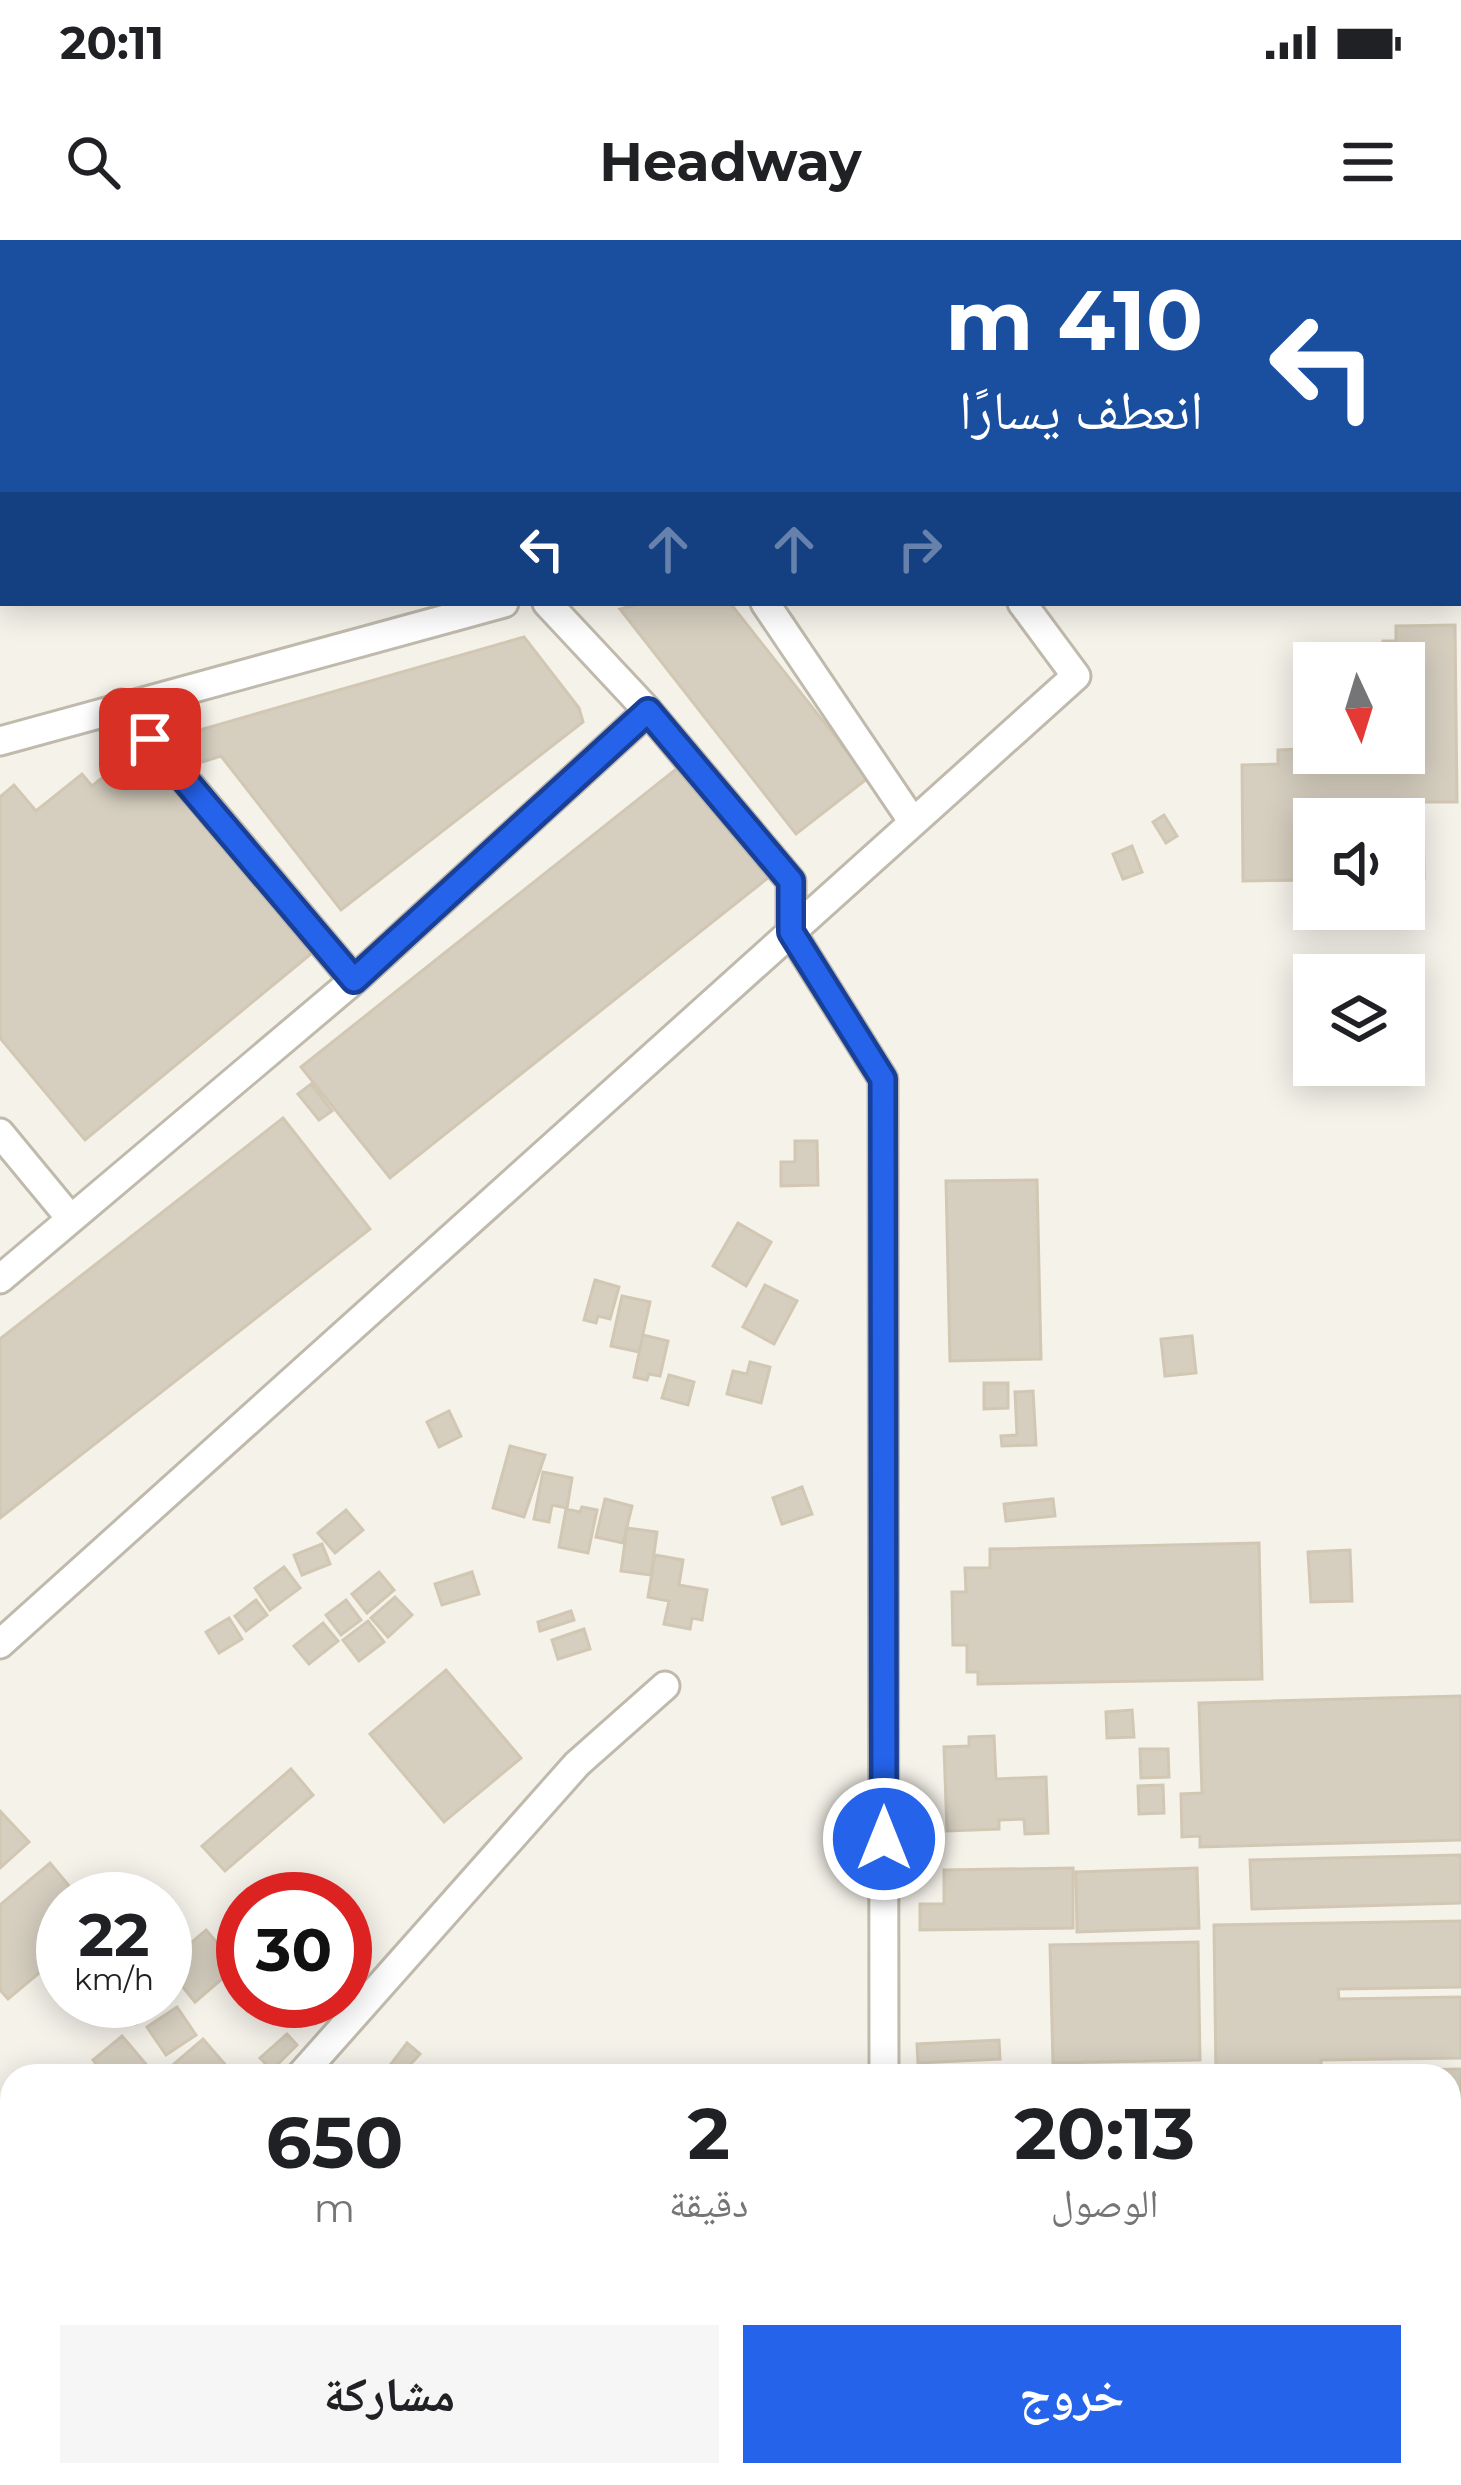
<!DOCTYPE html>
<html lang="ar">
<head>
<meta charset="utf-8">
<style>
	:root { --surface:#fff; --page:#f6f6f6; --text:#202124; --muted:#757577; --accent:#2563eb }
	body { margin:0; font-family:Montserrat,"Noto Naskh Arabic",sans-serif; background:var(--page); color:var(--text); direction:rtl; height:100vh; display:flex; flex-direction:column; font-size:45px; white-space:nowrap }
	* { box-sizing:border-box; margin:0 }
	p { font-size:39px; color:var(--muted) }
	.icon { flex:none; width:66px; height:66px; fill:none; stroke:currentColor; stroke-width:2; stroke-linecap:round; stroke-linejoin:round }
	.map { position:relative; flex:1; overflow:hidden; direction:ltr }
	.side { position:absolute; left:0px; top:1824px; width:1461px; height:423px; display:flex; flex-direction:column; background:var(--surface); border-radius:36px 36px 0 0; box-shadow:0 6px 30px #0003; direction:rtl }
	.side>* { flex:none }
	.banner { position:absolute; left:0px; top:0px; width:1461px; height:366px; box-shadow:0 6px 30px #0003; direction:rtl; background:#1a4fa0; color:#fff; overflow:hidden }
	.needle { width:78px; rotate:176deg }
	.tools { position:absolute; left:1293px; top:402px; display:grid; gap:24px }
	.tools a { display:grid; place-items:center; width:132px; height:132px; border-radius:0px; background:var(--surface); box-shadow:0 6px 30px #0003; font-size:60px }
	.speed { position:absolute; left:36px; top:1632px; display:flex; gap:24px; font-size:60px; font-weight:700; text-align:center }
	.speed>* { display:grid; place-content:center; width:156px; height:156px; border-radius:50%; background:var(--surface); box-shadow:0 6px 30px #0003; line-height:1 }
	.speed small { font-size:30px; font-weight:400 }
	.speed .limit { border:18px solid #d22; background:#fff; color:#111 }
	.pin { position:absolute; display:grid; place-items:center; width:102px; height:102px; color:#fff; margin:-51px; border-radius:24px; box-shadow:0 6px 18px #0006 }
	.me { position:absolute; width:132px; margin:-66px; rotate:0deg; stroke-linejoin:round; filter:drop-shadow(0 0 9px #0008) }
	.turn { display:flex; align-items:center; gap:42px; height:252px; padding:0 60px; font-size:54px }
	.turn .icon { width:156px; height:156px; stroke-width:2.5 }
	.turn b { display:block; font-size:84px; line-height:102px }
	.lanes { display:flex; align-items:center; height:114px; padding:0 60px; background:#0003; justify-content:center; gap:60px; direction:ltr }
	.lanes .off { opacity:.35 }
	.eta { display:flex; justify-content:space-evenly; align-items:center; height:204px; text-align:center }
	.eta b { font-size:72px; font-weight:700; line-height:84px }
	.action { display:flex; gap:24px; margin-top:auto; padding:24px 60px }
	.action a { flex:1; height:138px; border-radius:0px; background:var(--accent); color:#fff; font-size:48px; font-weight:700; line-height:138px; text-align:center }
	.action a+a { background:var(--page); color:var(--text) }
	.status { display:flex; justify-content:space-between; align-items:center; height:84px; padding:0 60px; background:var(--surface); direction:ltr }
	.status svg { height:33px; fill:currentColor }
	header { display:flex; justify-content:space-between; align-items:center; height:156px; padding:0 60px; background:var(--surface); font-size:54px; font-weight:700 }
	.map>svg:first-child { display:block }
	.building { fill:#d6cfc0; stroke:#d1c7b3; stroke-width:3 }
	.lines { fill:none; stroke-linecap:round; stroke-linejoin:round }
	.minor-casing { stroke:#c0baad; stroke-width:33 }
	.minor { stroke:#fff; stroke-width:27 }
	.route-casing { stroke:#184099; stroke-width:30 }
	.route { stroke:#2563eb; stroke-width:21 }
</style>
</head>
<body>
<div class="status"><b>20:11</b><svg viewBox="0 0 49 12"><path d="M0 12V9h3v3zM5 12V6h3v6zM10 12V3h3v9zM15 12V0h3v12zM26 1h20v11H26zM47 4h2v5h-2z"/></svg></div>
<header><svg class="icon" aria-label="menu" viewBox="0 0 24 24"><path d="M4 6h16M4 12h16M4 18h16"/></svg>Headway<svg class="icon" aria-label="search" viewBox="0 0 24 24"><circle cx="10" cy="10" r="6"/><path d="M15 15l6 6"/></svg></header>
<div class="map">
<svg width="1461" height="2245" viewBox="0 0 1461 2245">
	<rect width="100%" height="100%" fill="#f5f2ea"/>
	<path class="building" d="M642,363H730L868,538L796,594L620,369Z
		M1455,385L1457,562H1423L1424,639H1404V579H1314V640L1243,641L1242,525L1278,524V510L1304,509V495H1314V513H1404V423H1383V401H1396V386Z
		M524,397L579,468L583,482L341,670L221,516L202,522L193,510L189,497L196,491Z
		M141,507L312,713L85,900L0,798V557L14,545L36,571L82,534L92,546Z
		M680,526L769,637L390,938L301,827Z
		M1164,575L1177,596L1166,603L1153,582Z
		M1132,606L1142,632L1123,639L1113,614Z
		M311,844L332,871L319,880L298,854Z
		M283,878L370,989L0,1278V1099Z
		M795,901H817L818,945L781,946V922H795Z
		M1037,940L1041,1119L950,1121L946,941Z
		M738,983L771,1002L746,1046L713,1026Z
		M595,1040L619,1047L610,1079L598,1076L596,1083L584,1080Z
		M765,1045L797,1061L774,1104L743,1087Z
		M622,1056L650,1062L639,1112L611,1106Z
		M643,1095L668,1101L660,1136L649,1134L647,1140L634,1137Z
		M1192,1096L1196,1133L1165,1136L1161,1099Z
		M750,1122L770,1127L761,1163L727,1154L733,1131L747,1134Z
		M669,1135L694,1142L688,1165L662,1158Z
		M984,1143H1008V1168L984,1169Z
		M1033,1151L1036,1205L1002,1206L1001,1196L1017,1195L1015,1152Z
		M449,1171L461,1196L439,1207L427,1182Z
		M510,1206L545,1215L524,1277L493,1268Z
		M543,1232L572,1238L567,1268L552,1265L549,1282L534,1279Z
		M802,1247L812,1274L782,1284L773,1258Z
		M605,1259L632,1266L623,1303L596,1297Z
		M1053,1259L1055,1276L1006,1281L1004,1264Z
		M582,1267L597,1270L588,1313L559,1307L566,1269L580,1272Z
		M346,1270L363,1290L335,1313L318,1293Z
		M627,1288L657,1292L651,1335L621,1331Z
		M1259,1303L1262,1439L978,1444V1432H967V1405H953L952,1352H966L965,1328H990V1309Z
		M322,1304L330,1324L302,1335L294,1315Z
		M1350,1310L1352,1361L1311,1362L1308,1312Z
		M655,1315L683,1320L679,1345L707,1350L702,1380L692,1378L690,1389L664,1384L669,1361L648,1357Z
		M284,1327L300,1348L270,1370L255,1348Z
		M379,1332L394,1350L367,1373L352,1354Z
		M472,1332L479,1354L442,1365L435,1344Z
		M395,1357L412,1375L388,1397L371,1378Z
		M256,1360L267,1375L246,1391L235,1376Z
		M346,1360L361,1380L341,1395L326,1375Z
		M571,1371L574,1380L540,1391L538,1382Z
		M229,1378L242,1399L219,1413L206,1392Z
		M368,1381L384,1402L359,1421L343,1400Z
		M323,1383L338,1401L309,1424L294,1406Z
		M584,1389L590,1409L558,1419L552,1400Z
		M446,1430L521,1518L444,1582L370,1494Z
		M1461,1456V1600L1200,1607V1596L1182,1597L1181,1554L1202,1553L1199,1463Z
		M1132,1470L1134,1497L1107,1498L1106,1472Z
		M994,1496L996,1539L1046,1537L1048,1593L1025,1594L1024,1579L999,1580V1589L947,1591L944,1507L969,1506V1497Z
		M1140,1509H1168L1169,1537L1141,1538Z
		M291,1529L313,1555L225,1631L202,1606Z
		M1163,1545L1164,1573L1139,1574L1138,1546Z
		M0,1571L29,1602L0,1628Z
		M1461,1615V1663L1252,1669L1250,1620Z
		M50,1623L80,1659H63V1713L8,1759L0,1750V1665Z
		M1073,1628V1688L920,1690V1664H944V1630Z
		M1197,1628L1199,1688L1077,1692L1076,1632Z
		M1461,1681V1747L1338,1749L1339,1759L1461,1757V1818L1321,1820V1832L1461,1829V1894H1449V1836H1216L1214,1685Z
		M206,1690L237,1726L195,1762L165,1725Z
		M1198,1702L1200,1820L1053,1823L1050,1705Z
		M165,1748L172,1756L136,1784L118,1761H165Z
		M177,1767L196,1795L166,1815L147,1787Z
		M287,1794L297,1805L272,1830L260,1818Z
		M122,1796L156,1836H106L93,1820Z
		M203,1799L235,1836H185L174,1824Z
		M999,1800L1000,1819L918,1823L917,1804Z
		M407,1803L420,1814L400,1836H382Z
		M991,1829L992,1836H921V1832Z
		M0,1910L12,1925V1951L0,1960Z
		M1449,1920H1461V2004H1449Z
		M0,2041L12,2059V2088L0,2099Z
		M12,2227V2235H75L83,2245H0V2237Z
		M109,2235H190L199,2245H117Z
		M274,2235H304L313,2245H262Z"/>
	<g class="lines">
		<g class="minor-casing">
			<path id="minor" d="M676,0L679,3
				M774,0L775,3
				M920,3L930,0
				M0,66H3
				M1458,77L1461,76
				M0,265H3
				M765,363L913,582
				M121,464L354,740
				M648,471L791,641V692L883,839L884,1836
				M0,501L504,363
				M0,893L71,979
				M0,1039L354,740L648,471L547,363
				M0,1404L1076,436L1022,363
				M300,1836L577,1524L665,1446
				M884,2235V2245
				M1445,2245L1461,2244"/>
		</g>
		<use href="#minor" class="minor"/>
	</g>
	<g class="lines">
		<g class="route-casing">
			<path id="route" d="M150,499L354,740L648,471L791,641V692L883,839L884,1599"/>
		</g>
		<use href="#route" class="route"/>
	</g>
</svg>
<div class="tools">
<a><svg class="needle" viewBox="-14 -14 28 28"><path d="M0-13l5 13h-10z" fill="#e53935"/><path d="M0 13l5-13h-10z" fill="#757577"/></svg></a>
<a><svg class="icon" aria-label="sound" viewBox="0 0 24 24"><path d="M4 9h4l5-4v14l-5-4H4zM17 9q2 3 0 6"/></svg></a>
<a><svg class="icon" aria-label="layers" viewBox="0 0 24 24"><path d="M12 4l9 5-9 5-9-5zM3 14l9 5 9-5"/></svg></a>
</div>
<div class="speed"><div>22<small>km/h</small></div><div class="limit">30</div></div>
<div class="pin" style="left:150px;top:499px;background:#d93025"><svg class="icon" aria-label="arrive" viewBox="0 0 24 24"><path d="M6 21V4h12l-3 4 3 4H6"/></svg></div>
<svg class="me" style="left:884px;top:1599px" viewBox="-20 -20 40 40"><circle r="17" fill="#2563eb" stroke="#fff" stroke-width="3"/><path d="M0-11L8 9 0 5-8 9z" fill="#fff"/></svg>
<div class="banner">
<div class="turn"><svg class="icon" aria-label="left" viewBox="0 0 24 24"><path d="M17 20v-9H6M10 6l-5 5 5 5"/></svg><div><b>410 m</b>انعطف يسارًا</div></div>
<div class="lanes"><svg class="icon" aria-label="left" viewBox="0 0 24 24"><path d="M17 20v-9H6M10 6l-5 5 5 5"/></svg><svg class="icon off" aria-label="ahead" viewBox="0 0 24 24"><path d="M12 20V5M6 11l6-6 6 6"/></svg><svg class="icon off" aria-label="ahead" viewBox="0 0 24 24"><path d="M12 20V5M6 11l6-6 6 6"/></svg><svg class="icon off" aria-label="right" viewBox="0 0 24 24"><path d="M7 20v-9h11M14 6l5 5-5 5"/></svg></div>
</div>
<section class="side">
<div class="eta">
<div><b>20:13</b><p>الوصول</p></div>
<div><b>2</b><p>دقيقة</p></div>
<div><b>650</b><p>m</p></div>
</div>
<div class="action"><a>خروج</a><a>مشاركة</a></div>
</section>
</div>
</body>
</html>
